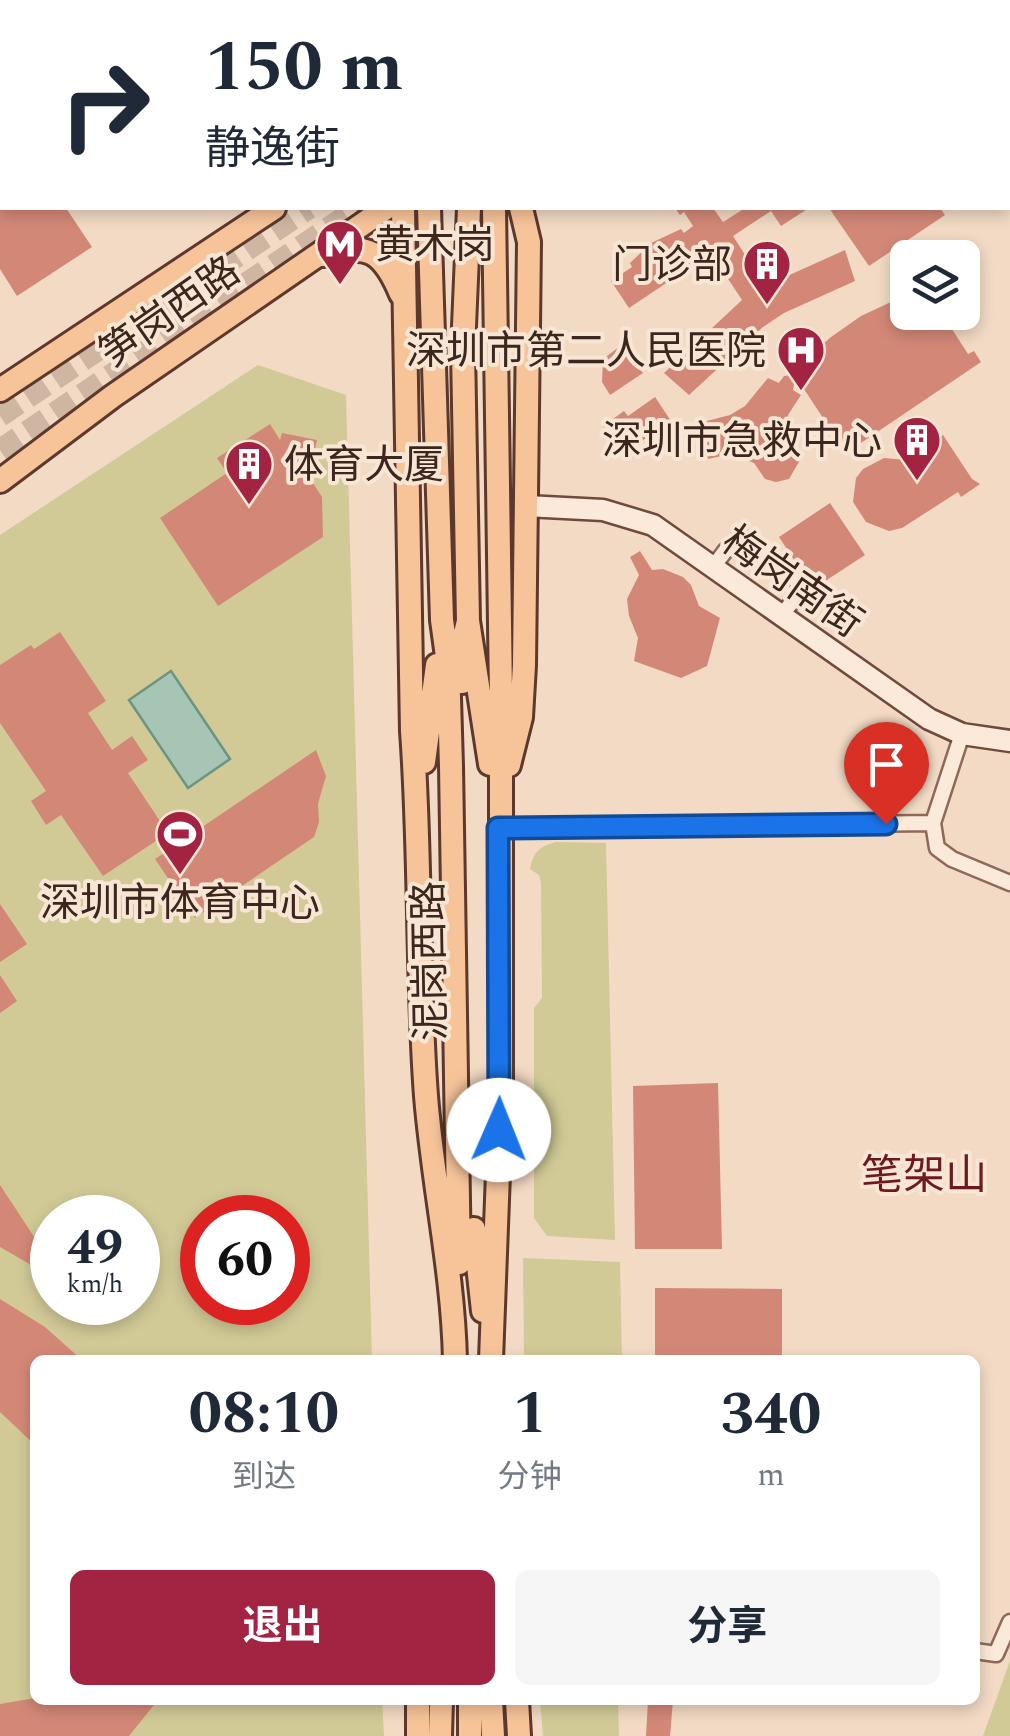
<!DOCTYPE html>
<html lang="zh">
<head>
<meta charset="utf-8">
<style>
	:root { --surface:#fff; --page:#f6f6f7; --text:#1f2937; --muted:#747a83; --accent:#a22442 }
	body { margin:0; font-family:Spectral,"Noto Sans SC",serif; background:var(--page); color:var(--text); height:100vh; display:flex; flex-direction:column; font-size:38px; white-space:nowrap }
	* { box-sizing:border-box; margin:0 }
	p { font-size:32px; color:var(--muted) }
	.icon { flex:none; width:55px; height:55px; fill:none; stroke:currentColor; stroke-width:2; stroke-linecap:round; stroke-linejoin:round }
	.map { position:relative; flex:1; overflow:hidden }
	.panel { position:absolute; left:30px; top:1355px; width:950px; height:350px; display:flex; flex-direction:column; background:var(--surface); border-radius:15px; box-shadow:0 5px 15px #0003 }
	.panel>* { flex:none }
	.guide { position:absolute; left:0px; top:0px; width:1010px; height:210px; box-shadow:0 5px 15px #0003; background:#fff; color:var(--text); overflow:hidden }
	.tools { position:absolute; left:890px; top:240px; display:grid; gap:20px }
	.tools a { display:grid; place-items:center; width:90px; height:90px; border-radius:15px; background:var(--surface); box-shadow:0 5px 15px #0003; font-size:50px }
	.speed { position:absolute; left:30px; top:1195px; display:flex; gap:20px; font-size:50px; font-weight:700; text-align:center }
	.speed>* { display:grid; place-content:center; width:130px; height:130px; border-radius:50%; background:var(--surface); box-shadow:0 5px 15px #0003; line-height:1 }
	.speed small { font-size:25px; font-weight:400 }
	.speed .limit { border:15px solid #d22; background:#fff; color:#111 }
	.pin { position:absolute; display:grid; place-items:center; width:85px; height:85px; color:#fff; margin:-102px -42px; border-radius:50% 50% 50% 0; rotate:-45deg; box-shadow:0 0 10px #0007 }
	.pin .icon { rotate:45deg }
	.me { position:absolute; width:110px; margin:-55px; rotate:1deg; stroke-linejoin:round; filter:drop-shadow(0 0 8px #0008) }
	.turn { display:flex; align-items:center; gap:35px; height:210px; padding:0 40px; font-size:45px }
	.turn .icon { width:130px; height:130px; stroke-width:2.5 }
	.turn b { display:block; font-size:70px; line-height:85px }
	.eta { display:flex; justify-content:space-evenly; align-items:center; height:170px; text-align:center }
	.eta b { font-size:60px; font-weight:700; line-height:70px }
	.primary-button { display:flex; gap:20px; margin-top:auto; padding:20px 40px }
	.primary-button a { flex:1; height:115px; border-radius:15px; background:var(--accent); color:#fff; font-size:40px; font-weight:700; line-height:115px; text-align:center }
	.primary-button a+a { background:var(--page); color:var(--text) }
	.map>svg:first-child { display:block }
	.green { fill:#d1ca97; fill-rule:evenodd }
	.water { fill:#a6c5b5; stroke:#6c9481; stroke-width:2.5 }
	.building { fill:#d38877 }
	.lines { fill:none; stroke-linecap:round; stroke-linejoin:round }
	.primary-tunnel { stroke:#ceb6a3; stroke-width:22; stroke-dasharray:22 11; stroke-linecap:butt }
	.street-casing { stroke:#8e6959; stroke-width:19 }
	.secondary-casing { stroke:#704a3c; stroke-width:25 }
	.primary-casing { stroke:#5c382d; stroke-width:28 }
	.street { stroke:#fbe9d9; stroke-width:14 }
	.secondary { stroke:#fbe9d9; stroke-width:20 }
	.primary { stroke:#f7c49a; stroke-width:22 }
	.route-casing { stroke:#114b97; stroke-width:25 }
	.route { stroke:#1a73e8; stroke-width:18 }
	.labels { text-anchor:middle; stroke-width:8; stroke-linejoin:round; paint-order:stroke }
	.poi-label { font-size:40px; fill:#3d261e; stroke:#f8e6d5; text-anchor:end }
	.street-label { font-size:40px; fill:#3d261e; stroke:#f8e6d5 }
	.neighbourhood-label { font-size:42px; fill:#6d1a1c; stroke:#f8e6d5 }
</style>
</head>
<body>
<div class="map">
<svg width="1010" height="1736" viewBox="0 0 1010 1736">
	<rect width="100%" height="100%" fill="#f2dac4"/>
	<path class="green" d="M258,365L346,395L372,1360H35V1700H382L384,1736H0V535ZM52,1218H138V1302H52ZM202,1218H288V1302H202Z
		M556,842L606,843L615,1240L547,1236L534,1218V1008L542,998L541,883L539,875L530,869C534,851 539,847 556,842Z
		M523,1258L620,1262L622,1360H524Z
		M1010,1661V1736H983Z
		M540,1700H618L619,1736H543Z"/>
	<path class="water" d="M171,671L230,759L188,788L129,700Z"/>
	<path class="building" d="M0,208H66L92,247L17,296L0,269Z
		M675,208H713L723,222L745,208H809L781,226L771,211L733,236L765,286L845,250L855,281L784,313L763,327L689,395L664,373L742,300L711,253L629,308L611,281L632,267L630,263L651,243L681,229L684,233L693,226L684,212L680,215Z
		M829,208H940L945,215L869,266Z
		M908,294V312H941L968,354L974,351L981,362L846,453L800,383L814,352L831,337L861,316Z
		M623,344L643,373L610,395L602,382L603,359Z
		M791,375L795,378L793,390L801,395L788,415L792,428L790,439L800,460L789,479L776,482L765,479L754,463L731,454L708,459L705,448L698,444L697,439L703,432V422L730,415L745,406L768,378L779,383L784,376Z
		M655,397L671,421L630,449L619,453L614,450L603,426L624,411L628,416Z
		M270,424L280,440L282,433L317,440L309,477L322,497L323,537L218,606L160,518L227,473L217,458Z
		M943,435L972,479L980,484L961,497L958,492L902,528L889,531L866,522L853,502L856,478L863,469L884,458L907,460Z
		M830,503L865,555L813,589L779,537Z
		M640,551L652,570L663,569L683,577L691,585L699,606L720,618L707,666L681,678L634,661L638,638L629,616L627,599L639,575L630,557Z
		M60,632L106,701L88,713L112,750L132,736L148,760L128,773L168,833L103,876L61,815L46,825L31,801L46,791L0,723V665L31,645L34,649Z
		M316,750L326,776L318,804L319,822L314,837L195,918L155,859Z
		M0,904L27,944L0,962Z
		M0,975L17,1001L0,1013Z
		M718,1083L722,1249H635L633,1086Z
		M0,1185L52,1264V1277L0,1247Z
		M655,1288L782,1289V1360H655Z
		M0,1299L45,1327L82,1360H35V1445L0,1412Z
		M35,1698V1700H158L129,1736H0V1704Z
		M648,1700H673L670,1736H646Z"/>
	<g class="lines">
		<path class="primary-tunnel" d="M613,2L617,0
			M662,2L665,0
			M0,416L309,208
			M0,450L358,208"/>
		<g class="street-casing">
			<path id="street" d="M740,535L802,585V591L781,615
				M713,567L726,550
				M962,734L933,823L937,848L952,859L1010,883
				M498,828L933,823
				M975,1651L996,1654L1010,1622"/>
		</g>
		<g class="secondary-casing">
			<path id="secondary" d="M526,506L603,510L653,525L929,719L962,734L1010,741"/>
		</g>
		<g class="primary-casing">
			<path id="primary" d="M504,0L506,2
				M410,2V0
				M438,2V0
				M474,2V0
				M591,2L594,0
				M699,2L703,0
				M403,208L412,731C421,853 417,975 426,1096C433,1184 453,1271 455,1360
				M429,208L442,620L448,664L451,766L459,1263
				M469,208L463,350L468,621L490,764
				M323,255C368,242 383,251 401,294
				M0,390L274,208
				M0,481L113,396L386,208
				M462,682V646L468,621
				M424,762L437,665
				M509,765L521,717L524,665L529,242L521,208
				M474,1229L483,1311
				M491,1360L501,1093V694L494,208
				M470,1700V1736
				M491,1700L493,1736
				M517,1700L519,1736
				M418,1736V1700
				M440,1736L441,1700"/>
		</g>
		<use href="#street" class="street"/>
		<use href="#secondary" class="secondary"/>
		<use href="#primary" class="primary"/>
	</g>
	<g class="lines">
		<g class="route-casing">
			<path id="route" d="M499,1130L498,828L886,824"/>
		</g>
		<use href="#route" class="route"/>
	</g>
	<defs>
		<g id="metro-pin" transform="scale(2.5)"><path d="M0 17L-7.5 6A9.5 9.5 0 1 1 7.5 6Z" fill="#a22442" stroke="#f8e6d5"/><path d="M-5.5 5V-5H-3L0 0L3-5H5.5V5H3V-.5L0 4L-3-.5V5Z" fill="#fff"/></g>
		<g id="building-pin" transform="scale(2.5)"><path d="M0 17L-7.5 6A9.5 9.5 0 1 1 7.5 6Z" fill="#a22442" stroke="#f8e6d5"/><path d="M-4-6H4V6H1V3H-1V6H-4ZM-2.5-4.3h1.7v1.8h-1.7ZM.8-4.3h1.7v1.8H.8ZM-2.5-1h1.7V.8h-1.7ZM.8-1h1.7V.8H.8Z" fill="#fff"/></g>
		<g id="hospital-pin" transform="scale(2.5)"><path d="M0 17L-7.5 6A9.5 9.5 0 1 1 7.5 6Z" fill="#a22442" stroke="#f8e6d5"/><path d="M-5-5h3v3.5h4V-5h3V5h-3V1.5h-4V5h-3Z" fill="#fff"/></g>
		<g id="stadium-pin" transform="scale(2.5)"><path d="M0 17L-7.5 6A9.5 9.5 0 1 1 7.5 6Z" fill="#a22442" stroke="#f8e6d5"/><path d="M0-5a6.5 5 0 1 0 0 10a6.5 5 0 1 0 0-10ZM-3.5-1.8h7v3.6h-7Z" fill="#fff"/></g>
	</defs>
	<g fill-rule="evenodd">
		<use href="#metro-pin" x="340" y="244"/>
		<use href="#building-pin" x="767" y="264"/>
		<use href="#hospital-pin" x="801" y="350"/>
		<use href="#building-pin" x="917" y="440"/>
		<use href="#building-pin" x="249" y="464"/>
		<use href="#stadium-pin" x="180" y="834"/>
	</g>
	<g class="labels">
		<g class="poi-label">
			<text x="375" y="258" text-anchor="start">黄木岗</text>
			<text x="732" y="278">门诊部</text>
			<text x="766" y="364">深圳市第二人民医院</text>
			<text x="882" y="454">深圳市急救中心</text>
			<text x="284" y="478" text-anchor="start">体育大厦</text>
			<text x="180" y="916" text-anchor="middle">深圳市体育中心</text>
		</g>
		<g class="street-label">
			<text transform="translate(169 311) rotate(-35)" y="14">笋岗西路</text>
			<text transform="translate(793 581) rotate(35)" y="14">梅岗南街</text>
			<text transform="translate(429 961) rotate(-91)" y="14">泥岗西路</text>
		</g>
		<g class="neighbourhood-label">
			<text x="924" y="1189">笔架山</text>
		</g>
	</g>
</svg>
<div class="tools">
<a><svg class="icon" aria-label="layers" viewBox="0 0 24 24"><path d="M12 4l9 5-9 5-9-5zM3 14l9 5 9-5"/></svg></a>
</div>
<div class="speed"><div>49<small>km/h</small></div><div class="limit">60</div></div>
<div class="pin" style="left:886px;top:824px;background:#d93025"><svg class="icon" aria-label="arrive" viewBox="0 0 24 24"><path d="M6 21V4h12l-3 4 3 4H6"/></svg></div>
<svg class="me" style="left:499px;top:1130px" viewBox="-20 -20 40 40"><circle r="19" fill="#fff"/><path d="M0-13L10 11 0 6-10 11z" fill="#1a73e8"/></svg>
<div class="guide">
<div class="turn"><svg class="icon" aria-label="right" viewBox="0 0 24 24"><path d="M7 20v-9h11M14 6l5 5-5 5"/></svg><div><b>150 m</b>静逸街</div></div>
</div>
<section class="panel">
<div class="eta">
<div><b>08:10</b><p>到达</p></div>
<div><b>1</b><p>分钟</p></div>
<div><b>340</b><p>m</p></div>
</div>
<div class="primary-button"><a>退出</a><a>分享</a></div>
</section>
</div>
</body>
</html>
